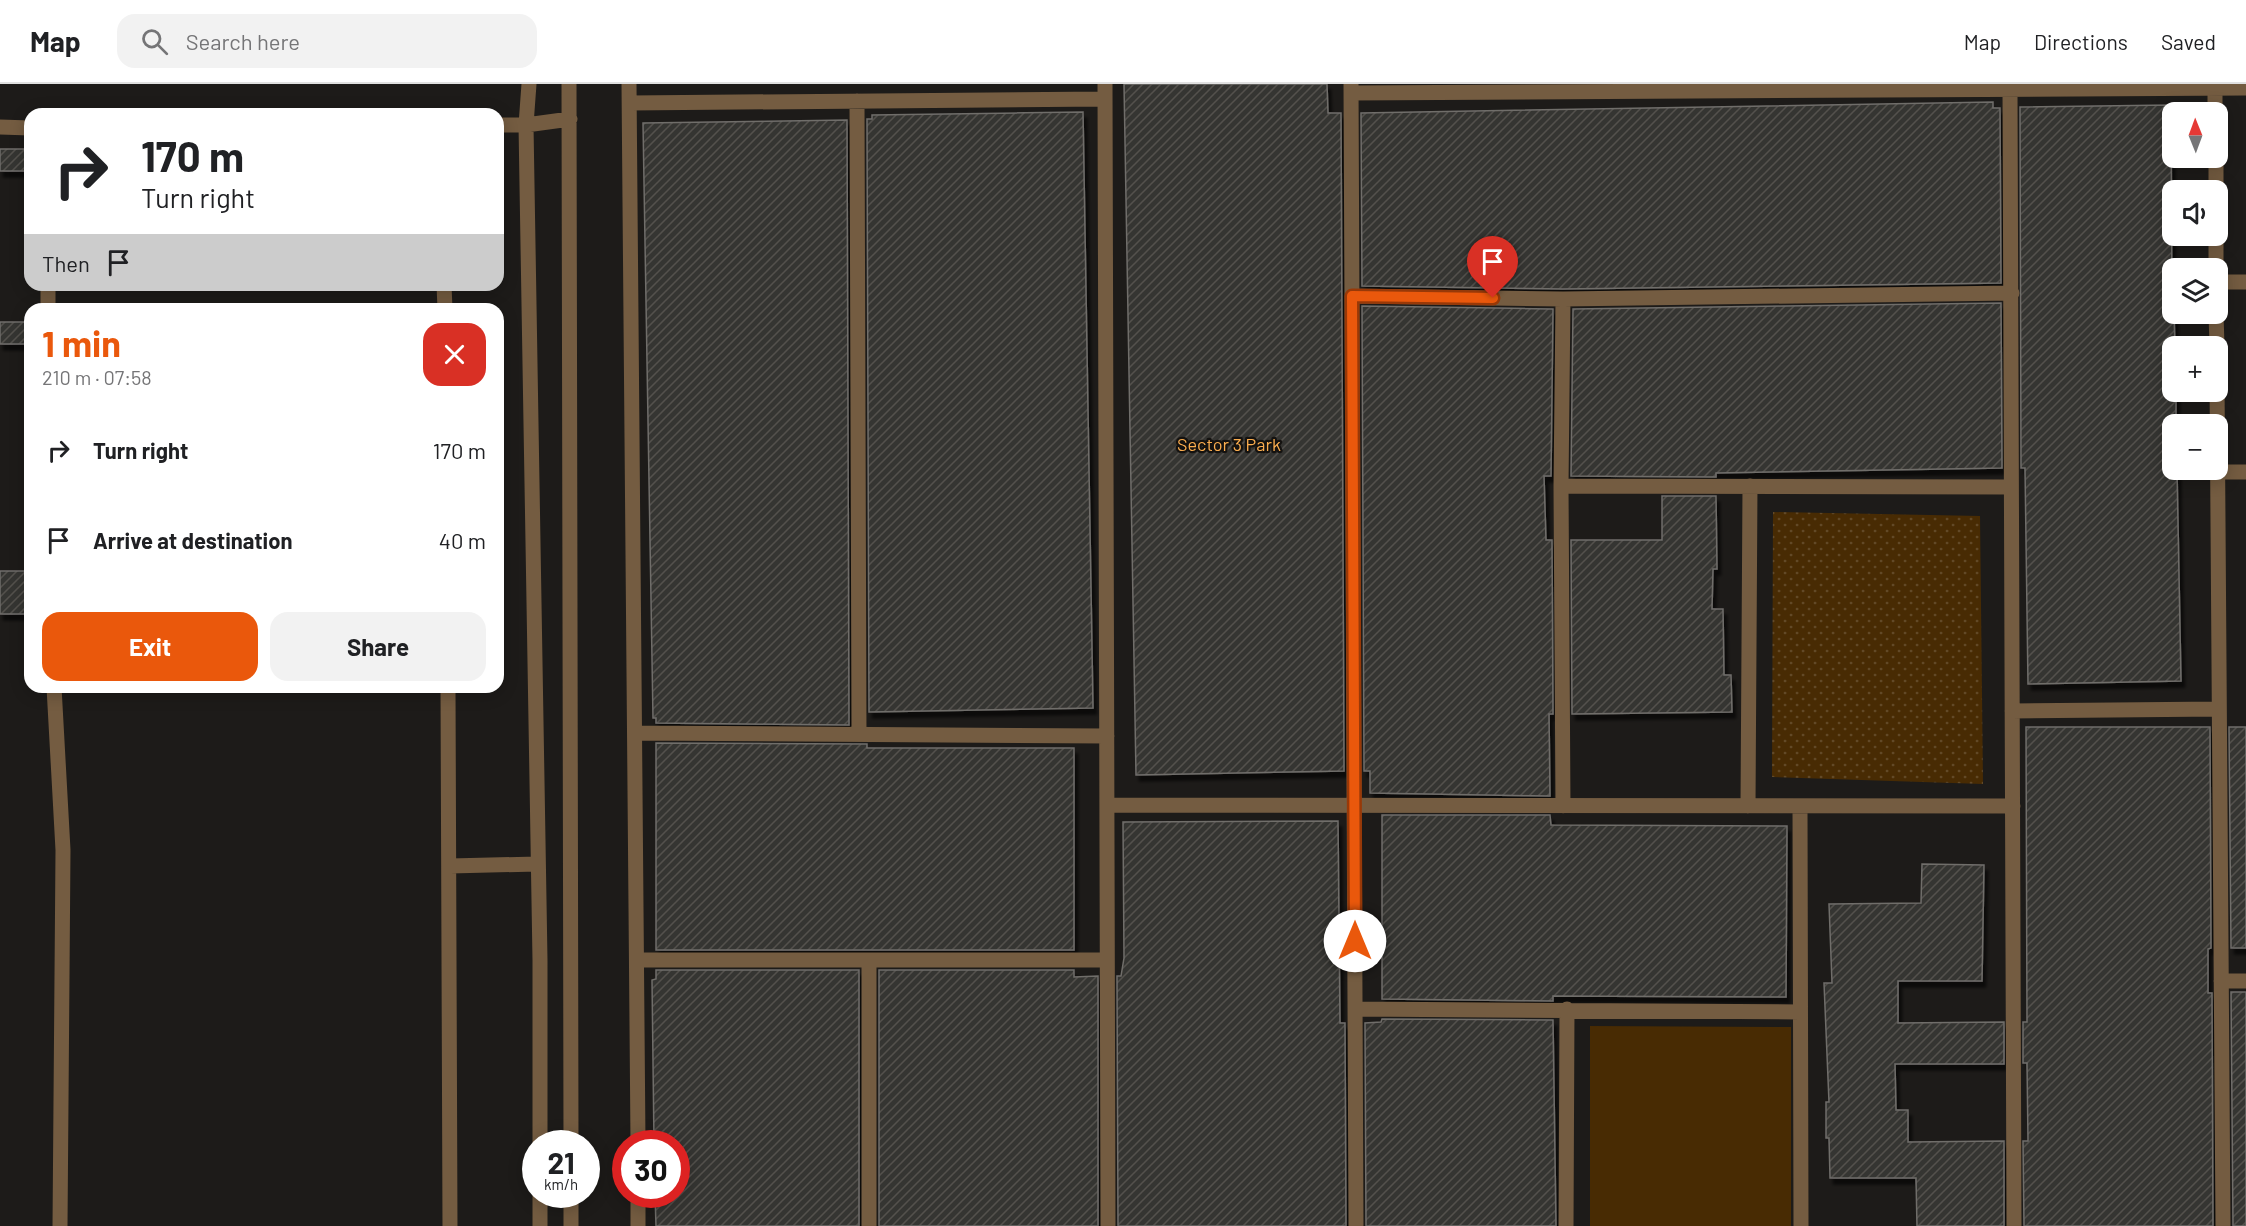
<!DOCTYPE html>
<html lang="en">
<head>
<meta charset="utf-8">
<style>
	:root { --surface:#fff; --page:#f2f2f2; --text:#202124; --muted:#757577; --line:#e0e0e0; --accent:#ea580c }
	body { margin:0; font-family:Barlow,sans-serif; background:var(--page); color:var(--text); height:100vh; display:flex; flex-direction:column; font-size:22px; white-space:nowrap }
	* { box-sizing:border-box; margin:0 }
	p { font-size:20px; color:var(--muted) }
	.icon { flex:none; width:33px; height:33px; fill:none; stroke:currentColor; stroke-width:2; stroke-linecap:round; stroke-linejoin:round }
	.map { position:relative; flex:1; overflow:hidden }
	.drawer { position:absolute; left:24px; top:219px; width:480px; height:390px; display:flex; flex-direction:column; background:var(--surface); border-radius:18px; box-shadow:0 3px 15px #0003 }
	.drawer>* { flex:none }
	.banner { position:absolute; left:24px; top:24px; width:480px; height:183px; border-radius:18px; box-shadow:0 3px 15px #0003; background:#fff; color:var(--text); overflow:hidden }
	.needle { width:39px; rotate:359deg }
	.fabs { position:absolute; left:2162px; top:18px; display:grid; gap:12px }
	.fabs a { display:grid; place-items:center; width:66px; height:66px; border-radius:12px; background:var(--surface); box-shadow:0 3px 15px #0003; font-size:30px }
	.speed { position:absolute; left:522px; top:1046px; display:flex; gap:12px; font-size:30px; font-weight:700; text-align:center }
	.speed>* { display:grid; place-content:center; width:78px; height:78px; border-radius:50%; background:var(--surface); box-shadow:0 3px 15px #0003; line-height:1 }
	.speed small { font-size:15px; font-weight:400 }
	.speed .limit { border:9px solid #d22; background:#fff; color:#111 }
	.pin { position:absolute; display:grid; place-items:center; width:51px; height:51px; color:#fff; margin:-62px -26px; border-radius:50% 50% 50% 0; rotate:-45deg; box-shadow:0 0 6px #0007 }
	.pin .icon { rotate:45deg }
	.me { position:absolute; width:66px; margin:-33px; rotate:0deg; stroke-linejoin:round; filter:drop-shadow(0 0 4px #0008) }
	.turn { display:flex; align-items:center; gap:21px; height:126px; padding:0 18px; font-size:27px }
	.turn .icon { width:78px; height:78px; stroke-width:2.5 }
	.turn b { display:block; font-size:42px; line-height:51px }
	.then { display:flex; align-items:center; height:57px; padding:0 18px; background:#0003; gap:12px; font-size:22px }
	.round { display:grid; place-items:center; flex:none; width:63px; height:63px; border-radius:18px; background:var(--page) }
	.summary { display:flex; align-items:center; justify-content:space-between; height:102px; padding:0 18px }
	h1 { font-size:36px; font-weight:700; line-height:45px; color:var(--accent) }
	.button { display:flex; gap:12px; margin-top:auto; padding:12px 18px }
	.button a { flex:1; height:69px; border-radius:18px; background:var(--accent); color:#fff; font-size:24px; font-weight:700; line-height:69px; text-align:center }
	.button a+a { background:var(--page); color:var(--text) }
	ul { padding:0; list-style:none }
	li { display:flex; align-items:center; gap:18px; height:90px; padding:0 18px }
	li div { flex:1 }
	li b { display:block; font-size:22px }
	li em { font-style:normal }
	header { display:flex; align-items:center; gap:36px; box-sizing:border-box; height:84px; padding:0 30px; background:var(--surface); border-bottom:2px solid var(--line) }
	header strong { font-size:28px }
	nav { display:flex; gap:33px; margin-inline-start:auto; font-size:21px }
	.search { width:420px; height:54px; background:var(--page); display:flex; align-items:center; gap:15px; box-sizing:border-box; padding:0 21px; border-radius:18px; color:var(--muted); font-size:22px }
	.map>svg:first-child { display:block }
	.grass { fill:url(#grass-dots) }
	.park { fill:#482b03 }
	.building { fill:url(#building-hatch); stroke:#706e6b; stroke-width:1.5; filter:url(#shadow) }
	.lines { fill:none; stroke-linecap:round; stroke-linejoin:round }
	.minor { stroke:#745c41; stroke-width:15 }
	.route-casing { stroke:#983908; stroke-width:15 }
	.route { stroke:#ea580c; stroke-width:10 }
	.labels { text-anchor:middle; stroke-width:4.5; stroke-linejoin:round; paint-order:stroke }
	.park-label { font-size:18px; fill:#fcae4f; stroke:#141210 }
</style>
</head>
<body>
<header>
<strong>Map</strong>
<div class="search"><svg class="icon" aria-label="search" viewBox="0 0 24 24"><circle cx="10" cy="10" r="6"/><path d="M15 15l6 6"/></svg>Search here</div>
<nav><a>Map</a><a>Directions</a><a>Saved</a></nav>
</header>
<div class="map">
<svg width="2246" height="1142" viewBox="0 0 2246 1142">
	<defs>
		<pattern id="grass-dots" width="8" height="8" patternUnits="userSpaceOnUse" patternTransform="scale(1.5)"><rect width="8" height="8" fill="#482b03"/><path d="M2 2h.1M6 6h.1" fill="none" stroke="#624927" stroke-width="1.8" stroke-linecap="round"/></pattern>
		<pattern id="building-hatch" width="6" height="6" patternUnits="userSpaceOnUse" patternTransform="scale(1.5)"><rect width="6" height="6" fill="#363431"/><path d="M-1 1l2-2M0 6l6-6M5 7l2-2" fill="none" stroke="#53514e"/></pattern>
		<filter id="shadow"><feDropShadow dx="3.5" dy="6" stdDeviation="1.5" flood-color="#0009"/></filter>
	</defs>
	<rect width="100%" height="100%" fill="#1d1b19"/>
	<path class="grass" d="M1773,428L1980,432L1983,700L1772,693Z"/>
	<path class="park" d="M1590,942L1791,943V1142H1590Z"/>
	<path class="building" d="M1124,0H1327L1328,29H1341L1344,687L1136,691Z
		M1993,18V24H2000L2001,199L1563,205L1362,202L1361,29Z
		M2171,21L2172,230H2174L2175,262H2172V308H2176V340H2172V386H2177L2181,597L2028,600L2025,384H2021L2020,23Z
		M1083,28L1093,624L869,628L867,35H872V31Z
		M847,36L849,641L656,639V634H653L643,39Z
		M0,65H30V87H0Z
		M2001,219L2002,384L1716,389V393L1571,392L1573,225Z
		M1362,222L1553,225L1551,392H1544L1546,456H1552L1553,630H1549L1550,712L1370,709V687H1364Z
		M0,238H30V260H0Z
		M1662,412H1716L1717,485H1713L1712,525H1723L1724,591H1731L1732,628L1572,630L1571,456H1662Z
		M0,487H30V530H0Z
		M2026,643H2210L2211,864L2208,865V909H2212L2213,1142H2024L2023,1057H2028L2027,979H2023V938H2027Z
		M2229,643H2246V864H2231Z
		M656,659L867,660V664H1074V866H656Z
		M1382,731H1550L1551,741L1787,742L1786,913L1553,912V917L1382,915Z
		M1338,737L1340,939H1345L1346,1142H1118L1117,892H1121L1124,874L1123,738Z
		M1922,780L1984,781L1982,897H1898V939L2004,938V980H1895L1896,1026H1908V1058L2004,1057V1142H1917L1916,1094H1830L1829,1054H1826V1018H1829L1824,899H1832L1829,820L1921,819Z
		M656,886H859V1142H656L655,1110H676V1059H654L652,896L656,895Z
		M879,886H1074V893L1098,892V1142H879Z
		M2231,908H2246V1142H2233Z
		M1382,935L1553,936L1556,1142H1366L1365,939L1381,938Z"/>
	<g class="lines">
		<path class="minor" d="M529,0L526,41L540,876V1059
			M569,0L571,1059
			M629,0L638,1059
			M1105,0L1108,1142
			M1351,0L1356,1142
			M2215,5V28
			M2010,6L2014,1142
			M1351,9L2246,4
			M857,17L859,649
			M630,19L1105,15
			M498,41H526L570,35
			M0,43L30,44
			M2216,74V106
			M2216,152V184
			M2217,198H2246
			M48,201V225
			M444,201L445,225
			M1352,212L1563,215L2012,209
			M2216,230L2217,262
			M2217,297L2223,1142
			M2218,388H2246
			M1561,402L2011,403
			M54,603L63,766L60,1142
			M448,603L450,1142
			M2012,627L2219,625
			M635,649L1107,652
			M1107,721L2013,722
			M1563,722L1561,402L1563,215
			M1748,722L1750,402
			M1800,722L1801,1142
			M450,782L537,780
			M637,876H1107
			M2221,897H2246
			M1355,925L1800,928
			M540,1110V1142
			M571,1110V1142
			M638,1110V1142
			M869,1142V876
			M1566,1142L1567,925"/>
	</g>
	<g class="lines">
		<g class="route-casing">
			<path id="route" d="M1355,857L1352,212L1493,214"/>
		</g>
		<use href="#route" class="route"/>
	</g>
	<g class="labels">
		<g class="park-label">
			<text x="1229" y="367">Sector 3 Park</text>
		</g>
	</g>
</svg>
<div class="fabs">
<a><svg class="needle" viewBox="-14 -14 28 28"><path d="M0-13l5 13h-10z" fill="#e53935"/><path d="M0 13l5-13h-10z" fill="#757577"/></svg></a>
<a><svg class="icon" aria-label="sound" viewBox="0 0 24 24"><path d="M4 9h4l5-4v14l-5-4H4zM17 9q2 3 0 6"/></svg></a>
<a><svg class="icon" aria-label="layers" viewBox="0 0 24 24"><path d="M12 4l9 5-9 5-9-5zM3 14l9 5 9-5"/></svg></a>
<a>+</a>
<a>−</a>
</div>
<div class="speed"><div>21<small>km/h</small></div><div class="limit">30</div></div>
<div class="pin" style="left:1493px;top:214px;background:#d93025"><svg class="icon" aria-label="arrive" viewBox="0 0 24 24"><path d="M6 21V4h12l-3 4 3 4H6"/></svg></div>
<svg class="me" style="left:1355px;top:857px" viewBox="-20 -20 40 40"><circle r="19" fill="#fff"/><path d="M0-13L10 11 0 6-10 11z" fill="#ea580c"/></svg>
<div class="banner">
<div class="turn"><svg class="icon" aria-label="right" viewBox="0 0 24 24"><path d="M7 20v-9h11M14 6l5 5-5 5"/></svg><div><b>170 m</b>Turn right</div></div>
<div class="then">Then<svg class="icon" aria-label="arrive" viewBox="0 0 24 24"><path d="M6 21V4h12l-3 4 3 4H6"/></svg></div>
</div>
<section class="drawer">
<div class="summary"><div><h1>1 min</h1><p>210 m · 07:58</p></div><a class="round" style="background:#d93025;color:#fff"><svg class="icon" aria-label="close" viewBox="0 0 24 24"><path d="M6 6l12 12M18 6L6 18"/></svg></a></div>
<ul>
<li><svg class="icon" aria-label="right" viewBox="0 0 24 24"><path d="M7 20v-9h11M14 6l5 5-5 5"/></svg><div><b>Turn right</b></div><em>170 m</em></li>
<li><svg class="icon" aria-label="arrive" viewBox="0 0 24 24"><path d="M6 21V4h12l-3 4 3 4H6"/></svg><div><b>Arrive at destination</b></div><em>40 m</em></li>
</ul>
<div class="button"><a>Exit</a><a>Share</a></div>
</section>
</div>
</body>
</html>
